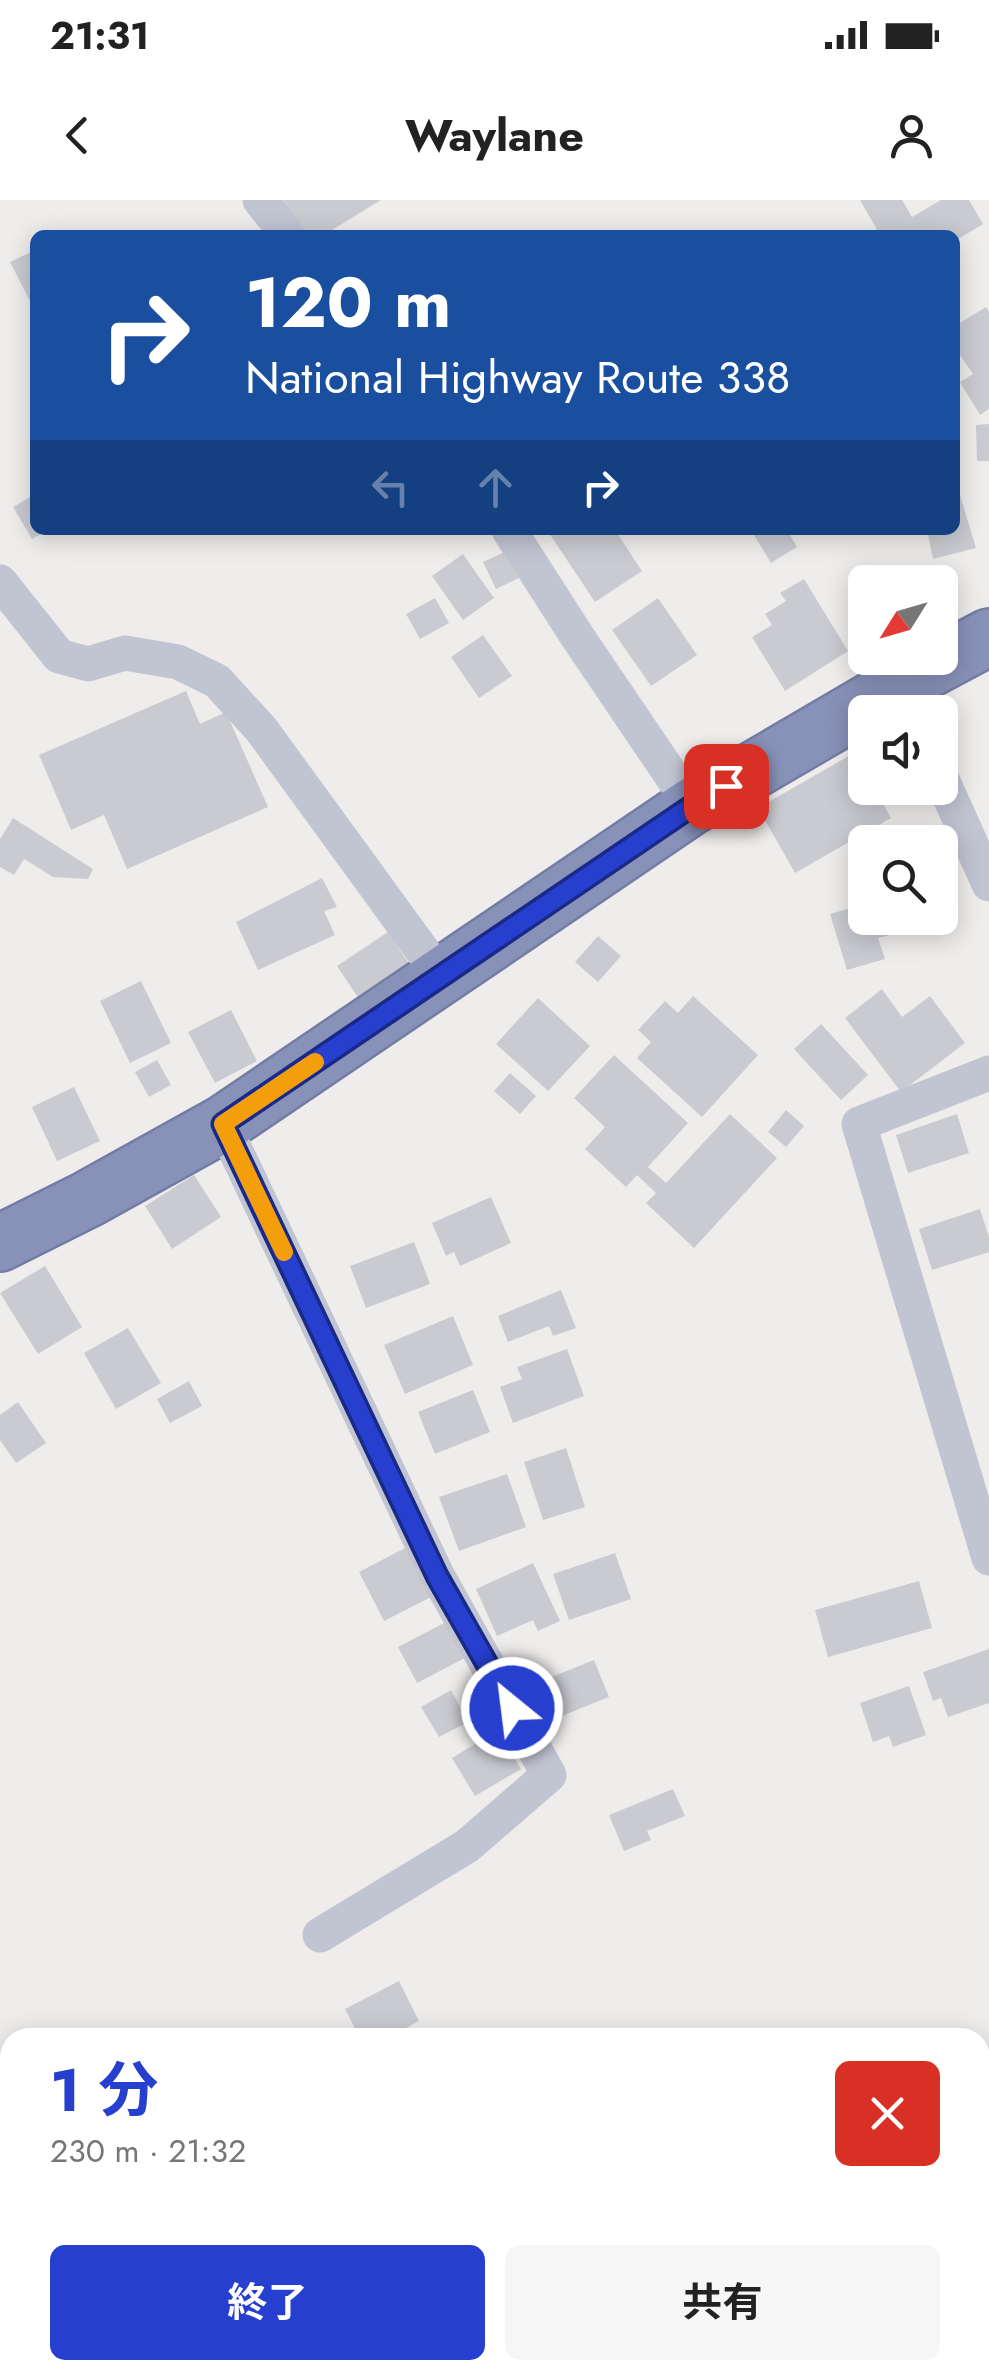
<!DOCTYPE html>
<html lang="ja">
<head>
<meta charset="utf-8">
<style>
	:root { --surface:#fff; --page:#f6f6f6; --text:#222; --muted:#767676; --accent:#273fcf }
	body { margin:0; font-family:Jost,"Noto Sans JP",sans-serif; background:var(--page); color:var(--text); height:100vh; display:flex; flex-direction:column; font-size:38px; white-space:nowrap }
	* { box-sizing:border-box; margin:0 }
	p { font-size:32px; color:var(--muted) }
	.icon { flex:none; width:55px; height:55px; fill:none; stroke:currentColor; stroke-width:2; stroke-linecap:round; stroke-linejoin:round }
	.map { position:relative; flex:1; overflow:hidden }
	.drawer { position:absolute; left:0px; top:1828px; width:990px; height:352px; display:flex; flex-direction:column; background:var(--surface); border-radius:30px 30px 0 0; box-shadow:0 5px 25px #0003 }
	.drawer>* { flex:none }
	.guide { position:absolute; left:30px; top:30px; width:930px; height:305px; border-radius:15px; box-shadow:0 5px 25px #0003; background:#1a4fa0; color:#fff; overflow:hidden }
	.needle { width:65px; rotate:233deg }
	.buttons { position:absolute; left:848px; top:365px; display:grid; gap:20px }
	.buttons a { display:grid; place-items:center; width:110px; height:110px; border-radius:15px; background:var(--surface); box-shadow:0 5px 25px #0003; font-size:50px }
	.pin { position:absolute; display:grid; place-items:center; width:85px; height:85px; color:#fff; margin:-42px; border-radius:20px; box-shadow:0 5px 15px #0006 }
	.me { position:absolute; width:110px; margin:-55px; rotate:331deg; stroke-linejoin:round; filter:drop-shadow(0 0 8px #0008) }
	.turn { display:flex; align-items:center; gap:35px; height:210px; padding:0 50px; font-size:45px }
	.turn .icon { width:130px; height:130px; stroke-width:2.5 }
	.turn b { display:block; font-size:70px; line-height:85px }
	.lanes { display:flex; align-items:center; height:95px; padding:0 50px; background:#0003; justify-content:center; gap:50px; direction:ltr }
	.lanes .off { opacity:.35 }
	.round { display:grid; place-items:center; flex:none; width:105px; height:105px; border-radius:15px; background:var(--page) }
	.summary { display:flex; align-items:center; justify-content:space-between; height:170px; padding:0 50px }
	h1 { font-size:60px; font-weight:700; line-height:75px; color:var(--accent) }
	.action { display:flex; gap:20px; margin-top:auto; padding:20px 50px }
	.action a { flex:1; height:115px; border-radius:15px; background:var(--accent); color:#fff; font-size:40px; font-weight:700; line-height:115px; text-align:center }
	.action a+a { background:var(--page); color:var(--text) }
	.status { display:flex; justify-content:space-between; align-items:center; height:70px; padding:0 50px; background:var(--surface); direction:ltr }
	.status svg { height:28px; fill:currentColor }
	header { display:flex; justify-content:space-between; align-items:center; height:130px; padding:0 50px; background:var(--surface); font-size:45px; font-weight:700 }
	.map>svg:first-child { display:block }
	.building { fill:#cacbd1 }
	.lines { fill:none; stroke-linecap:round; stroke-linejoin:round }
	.highway-casing { stroke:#737ca4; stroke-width:60 }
	.street { stroke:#c1c4d1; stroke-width:35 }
	.highway { stroke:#8891b8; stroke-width:55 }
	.route-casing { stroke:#192987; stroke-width:25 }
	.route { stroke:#273fcf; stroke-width:18 }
	.slow { stroke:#f59e0b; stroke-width:18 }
</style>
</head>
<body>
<div class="status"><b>21:31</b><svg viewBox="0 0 49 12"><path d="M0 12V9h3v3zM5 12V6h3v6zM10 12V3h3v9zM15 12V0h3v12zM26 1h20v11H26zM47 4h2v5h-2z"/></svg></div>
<header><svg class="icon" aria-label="back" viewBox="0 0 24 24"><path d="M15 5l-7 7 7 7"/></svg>Waylane<svg class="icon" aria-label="person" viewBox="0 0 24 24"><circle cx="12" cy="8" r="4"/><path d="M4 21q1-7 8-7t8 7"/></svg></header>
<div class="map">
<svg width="989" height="2179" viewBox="0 0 989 2179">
	<rect width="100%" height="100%" fill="#efedec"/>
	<path class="building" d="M283,0H381L324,35H305Z
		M860,0H902L912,17L941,0H969L983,24L955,41V35H880Z
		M35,50V111L10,62Z
		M986,107L989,112V209L980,215L960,182L973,174L955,148V126Z
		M989,224V261H977L976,225Z
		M956,282L976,348L933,359L927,330H955Z
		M35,294V330H48L32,339L13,307Z
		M547,330H615L642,371L595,402Z
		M751,330H787L797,347L771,363Z
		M509,350L521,377L496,389L483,362Z
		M463,354L494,398L463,420L432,376Z
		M924,367L933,382H897Z
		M804,379L848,451L785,491L752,437L772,425L765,414L786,401L780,393Z
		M940,395L956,422L940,431Z
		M435,398L449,423L420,439L406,414Z
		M658,398L697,455L651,486L612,430Z
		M483,435L512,476L479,498L451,457Z
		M186,491L200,524L226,512L268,607L127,669L104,615L71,630L39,555Z
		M854,553L865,573V588H874L891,618L795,673L758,608Z
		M13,618L93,669L88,679L53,677L24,659L14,675L0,667V639Z
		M322,678L337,707L324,711L335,735L258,770L236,722Z
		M865,704V718H889L894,734L878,738L885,759L847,770L830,714Z
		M388,732L410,765L359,799L337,766Z
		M598,736L621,756L598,782L575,762Z
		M141,781L171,843L130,863L100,801Z
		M882,789L902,817L930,796L965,843L901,892L845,818Z
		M693,796L758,855L702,917L637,858L651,842L638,830L665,801L678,813Z
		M538,798L590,846L548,891L496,844Z
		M231,810L257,861L215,883L188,832Z
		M821,824L868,875L841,900L794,849Z
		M614,855L688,923L648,967L666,983L730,914L777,958L694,1048L646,1003L656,993L637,975L626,987L585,949L605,927L574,898Z
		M157,860L171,885L149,897L135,872Z
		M510,873L536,896L520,914L494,891Z
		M74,887L100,941L57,961L32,907Z
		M786,910L804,926L786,947L768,932Z
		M957,914L969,953L908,973L896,935Z
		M194,975L221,1017L172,1049L145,1006Z
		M491,997L511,1043L460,1066L454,1052L446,1056L432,1023Z
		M980,1009L989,1037V1052L932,1070L919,1029Z
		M414,1042L430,1084L366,1108L350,1066Z
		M45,1066L82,1127L38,1154L0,1093Z
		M561,1090L576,1128L553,1136L549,1126L508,1142L498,1116Z
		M453,1116L473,1165L405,1194L384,1145Z
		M128,1128L161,1183L116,1209L84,1153Z
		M567,1149L584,1196L513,1223L500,1187L522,1179L517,1167Z
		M189,1181L202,1206L170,1223L157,1199Z
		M473,1190L490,1232L435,1254L418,1212Z
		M18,1202L46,1243L16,1263L0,1240V1215Z
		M566,1248L585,1307L543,1320L524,1262Z
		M507,1274L526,1327L459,1351L439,1297Z
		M405,1348L431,1397L384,1421L359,1372Z
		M615,1353L631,1399L569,1420L553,1374Z
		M533,1363L560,1421L538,1431L533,1420L497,1436L476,1389Z
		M919,1381L932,1428L828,1457L815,1410Z
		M446,1422L465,1458L417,1483L398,1447Z
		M989,1449V1503L948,1517L941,1498L933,1501L923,1472Z
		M594,1460L609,1497L544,1523L529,1486Z
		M909,1486L926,1535L893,1547L889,1536L873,1542L860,1503Z
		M451,1490L468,1522L439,1537L421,1507Z
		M498,1530L521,1569L475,1596L452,1558Z
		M673,1589L685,1616L647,1631L651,1640L624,1651L609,1615Z
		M399,1781L419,1821L388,1838H360L345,1809Z"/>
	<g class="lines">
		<g class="highway-casing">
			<path id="highway" d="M0,1043L88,999L223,924L692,606L899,485L989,437"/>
		</g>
		<path class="street" d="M260,0L288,35
			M509,330L577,436L692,606
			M0,382L59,456L88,464L125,453L178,462L217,481L261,529L441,776
			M940,575L989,684
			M989,873L859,924L989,1358
			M223,924L437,1375L549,1575L467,1646L320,1735"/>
		<use href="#highway" class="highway"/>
	</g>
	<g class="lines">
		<g class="route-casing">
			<path id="route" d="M512,1508L437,1376L223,924L692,606L726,586"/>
		</g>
		<use href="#route" class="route"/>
		<path class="slow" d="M284,1052L223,924L315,862"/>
	</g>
</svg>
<div class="buttons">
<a><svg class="needle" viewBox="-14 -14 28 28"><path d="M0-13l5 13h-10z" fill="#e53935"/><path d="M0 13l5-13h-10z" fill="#767676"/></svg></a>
<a><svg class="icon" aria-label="sound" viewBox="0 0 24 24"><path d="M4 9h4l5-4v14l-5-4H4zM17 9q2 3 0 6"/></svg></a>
<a><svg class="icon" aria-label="search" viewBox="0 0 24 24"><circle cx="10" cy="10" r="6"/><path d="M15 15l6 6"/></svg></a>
</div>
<div class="pin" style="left:726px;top:586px;background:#d93025"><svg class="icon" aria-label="arrive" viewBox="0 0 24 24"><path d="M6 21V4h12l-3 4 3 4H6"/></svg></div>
<svg class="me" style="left:512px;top:1508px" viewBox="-20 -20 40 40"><circle r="17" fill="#273fcf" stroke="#fff" stroke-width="3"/><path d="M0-11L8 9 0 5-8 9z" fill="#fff"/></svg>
<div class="guide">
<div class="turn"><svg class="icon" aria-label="right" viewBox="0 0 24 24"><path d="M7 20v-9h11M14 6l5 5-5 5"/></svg><div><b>120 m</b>National Highway Route 338</div></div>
<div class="lanes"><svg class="icon off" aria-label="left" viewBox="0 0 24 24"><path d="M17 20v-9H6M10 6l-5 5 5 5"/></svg><svg class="icon off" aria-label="ahead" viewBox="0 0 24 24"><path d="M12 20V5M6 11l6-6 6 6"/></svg><svg class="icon" aria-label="right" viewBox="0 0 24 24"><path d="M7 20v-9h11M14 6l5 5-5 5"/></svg></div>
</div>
<section class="drawer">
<div class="summary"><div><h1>1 分</h1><p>230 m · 21:32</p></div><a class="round" style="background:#d93025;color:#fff"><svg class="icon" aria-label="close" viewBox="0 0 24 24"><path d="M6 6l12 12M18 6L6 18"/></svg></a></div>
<div class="action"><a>終了</a><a>共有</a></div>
</section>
</div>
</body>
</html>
